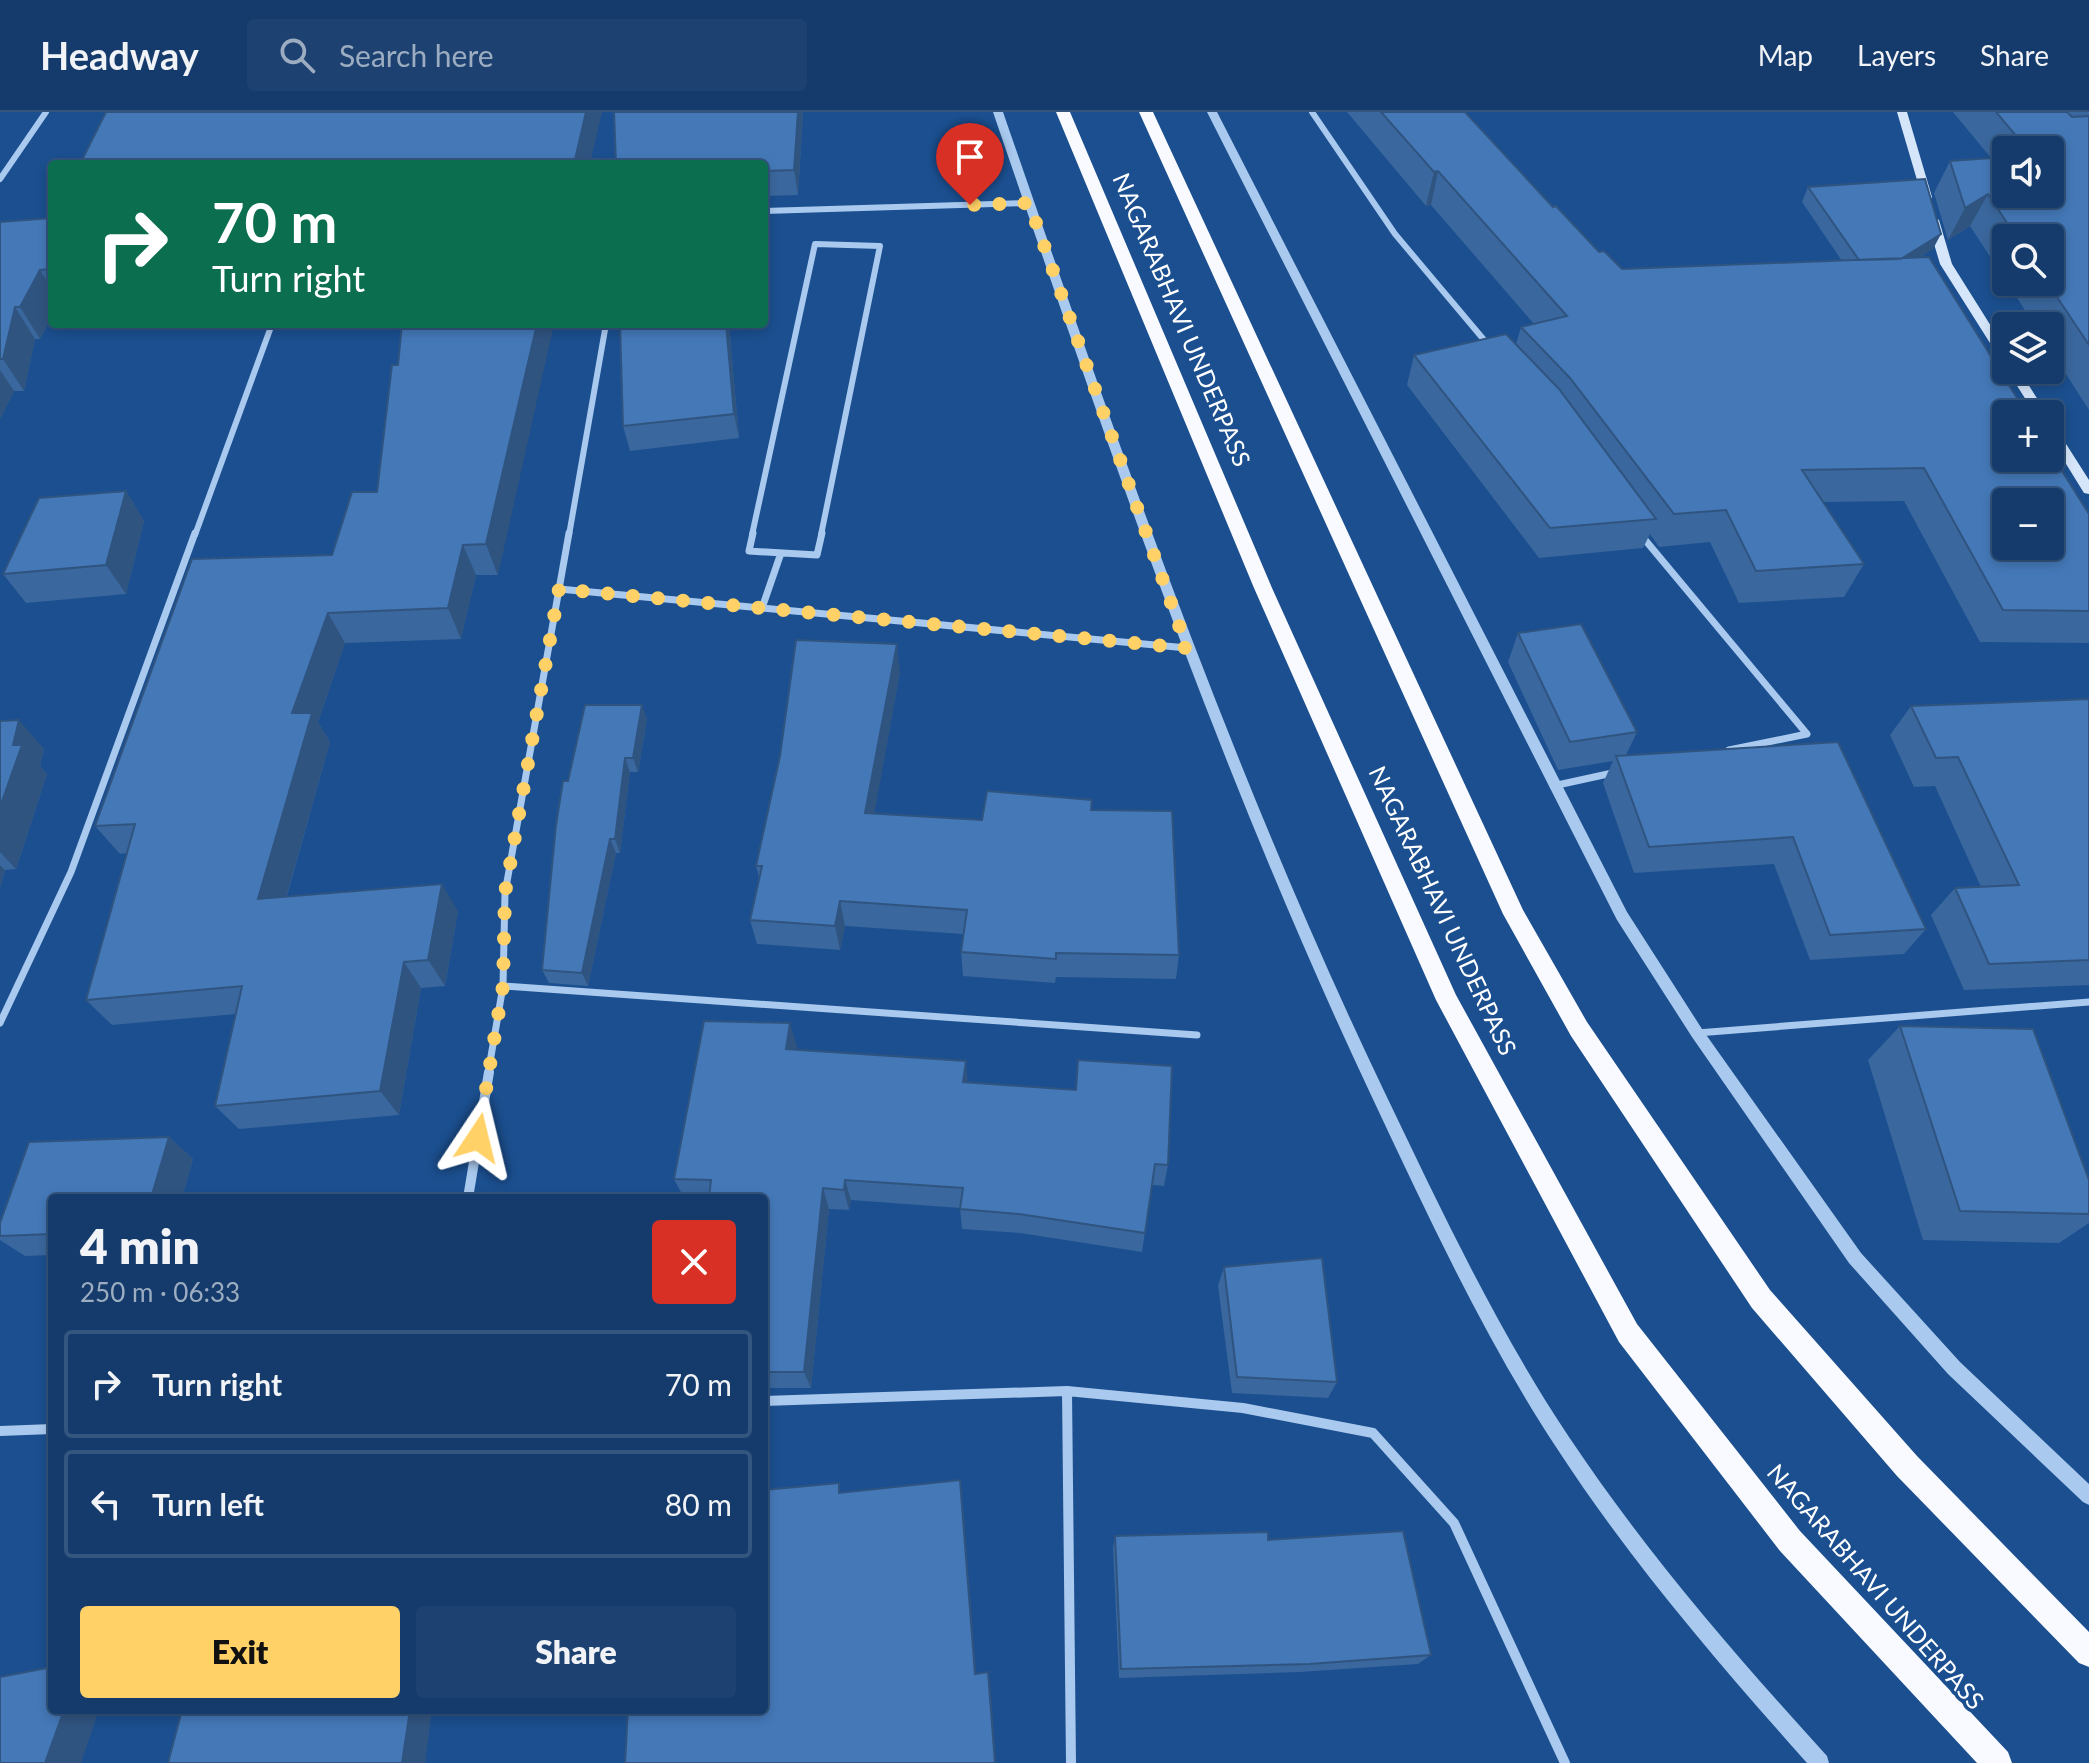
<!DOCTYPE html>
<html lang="en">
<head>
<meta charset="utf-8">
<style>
	:root { --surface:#143b6b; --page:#1d4271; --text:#f1f3f6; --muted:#9dadc1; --line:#33557e; --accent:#ffd166 }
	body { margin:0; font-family:Lato,sans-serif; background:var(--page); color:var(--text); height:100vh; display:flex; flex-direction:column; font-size:30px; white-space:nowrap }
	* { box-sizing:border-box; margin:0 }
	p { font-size:26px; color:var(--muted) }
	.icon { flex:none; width:44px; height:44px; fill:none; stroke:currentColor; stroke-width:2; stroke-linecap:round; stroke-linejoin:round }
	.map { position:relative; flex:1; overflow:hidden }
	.details { position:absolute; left:48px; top:1082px; width:720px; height:520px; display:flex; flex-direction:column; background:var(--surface); border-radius:8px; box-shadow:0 4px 12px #0003,0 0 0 2px var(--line) }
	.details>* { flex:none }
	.guide { position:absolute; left:48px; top:48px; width:720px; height:168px; border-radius:8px; box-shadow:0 4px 12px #0003,0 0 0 2px var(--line); background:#0b6e4f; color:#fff; overflow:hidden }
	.tools { position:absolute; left:1992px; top:24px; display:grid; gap:16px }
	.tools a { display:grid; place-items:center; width:72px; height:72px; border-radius:8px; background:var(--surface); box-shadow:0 4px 12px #0003,0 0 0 2px var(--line); font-size:40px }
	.pin { position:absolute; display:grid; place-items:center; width:68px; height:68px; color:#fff; margin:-82px -34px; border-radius:50% 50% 50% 0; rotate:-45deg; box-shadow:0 0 8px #0007 }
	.pin .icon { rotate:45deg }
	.me { position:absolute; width:88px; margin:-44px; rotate:10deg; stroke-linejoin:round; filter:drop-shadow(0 0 6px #0008) }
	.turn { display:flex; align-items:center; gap:28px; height:168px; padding:0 32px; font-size:36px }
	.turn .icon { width:104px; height:104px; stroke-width:2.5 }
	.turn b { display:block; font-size:56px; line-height:68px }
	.round { display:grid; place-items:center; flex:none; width:84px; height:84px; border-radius:8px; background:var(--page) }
	.headline { display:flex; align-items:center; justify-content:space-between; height:136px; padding:0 32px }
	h1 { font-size:48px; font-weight:800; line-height:60px }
	.primary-button { display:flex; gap:16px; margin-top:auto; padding:16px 32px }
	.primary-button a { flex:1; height:92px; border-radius:8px; background:var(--accent); color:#111; font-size:32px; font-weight:800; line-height:92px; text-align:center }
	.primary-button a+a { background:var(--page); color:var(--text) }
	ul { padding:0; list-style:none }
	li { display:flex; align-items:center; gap:24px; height:108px; margin:0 16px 12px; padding:0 16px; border:4px solid var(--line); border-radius:8px }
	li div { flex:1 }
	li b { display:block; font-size:30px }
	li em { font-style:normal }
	header { display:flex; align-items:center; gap:48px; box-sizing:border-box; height:112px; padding:0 40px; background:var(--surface); border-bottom:2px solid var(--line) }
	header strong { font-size:38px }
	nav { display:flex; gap:44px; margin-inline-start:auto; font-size:28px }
	.search { width:560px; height:72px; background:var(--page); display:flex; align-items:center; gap:20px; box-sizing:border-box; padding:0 28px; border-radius:8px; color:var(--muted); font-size:30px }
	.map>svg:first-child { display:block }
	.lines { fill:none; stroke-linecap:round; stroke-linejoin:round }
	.minor-far2 { stroke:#a9c9ee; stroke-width:6 }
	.minor-far1 { stroke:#a9c9ee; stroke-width:7 }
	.minor { stroke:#a9c9ee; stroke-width:10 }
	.tertiary { fill:#a9c9ee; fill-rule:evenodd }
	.secondary { fill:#d6e6fa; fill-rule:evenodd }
	.trunk { fill:#f8faff; fill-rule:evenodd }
	.wall { fill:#3a679d; fill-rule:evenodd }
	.shaded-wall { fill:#305480 }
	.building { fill:#4478b7; stroke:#305480; stroke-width:2; fill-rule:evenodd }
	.route { stroke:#ffd166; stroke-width:14; stroke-dasharray:0 25.2 }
	.labels { text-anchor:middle; stroke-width:7; stroke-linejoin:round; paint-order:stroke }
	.street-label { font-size:24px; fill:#fff; stroke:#1b4f8f }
</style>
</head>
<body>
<header>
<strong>Headway</strong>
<div class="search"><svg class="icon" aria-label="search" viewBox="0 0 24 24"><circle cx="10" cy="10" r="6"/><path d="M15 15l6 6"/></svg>Search here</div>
<nav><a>Map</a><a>Layers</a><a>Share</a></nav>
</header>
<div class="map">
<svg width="2089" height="1651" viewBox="0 0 2089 1651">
	<rect width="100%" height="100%" fill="#1b4f8f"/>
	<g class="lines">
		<path class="minor-far2" d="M1312,0L1395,122L1490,235
			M0,67L46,0
			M764,99L1029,91
			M195,423L272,212
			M569,423L606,212
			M752,423L815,132L880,134L821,423"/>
		<path class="minor-far1" d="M753,421L749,439L817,443L822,421
			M1641,423L1807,622L1729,638
			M559,477L1187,536
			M762,496L781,441
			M1553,674L1617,660
			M503,874L1197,923
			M0,911L71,760L195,421
			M1697,921L2089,890
			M488,962L503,874L505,781L569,421"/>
		<path class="minor" d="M468,1086L489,960
			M1067,1279L1071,1651
			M764,1289L1067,1279L1243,1296L1373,1321L1454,1411L1565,1651
			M0,1319L52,1317"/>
		<path class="tertiary" d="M993,0H1003C1118,332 1233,664 1385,981C1441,1098 1497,1217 1569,1325C1645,1439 1735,1543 1827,1644L1829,1651H1807C1718,1551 1631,1450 1558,1338C1484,1226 1428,1104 1371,983C1221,665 1107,333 993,0Z
			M1207,0H1217L1627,800L1702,917L1861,1141L1960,1250L2089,1372V1393L2083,1390L1948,1262L1849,1151L1692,925L1617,808Z"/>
		<path class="secondary" d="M1897,0H1907L1932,85L1931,87L1922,85Z
			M1933,105L1939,108L1952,152L2006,238V251L2002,250L1940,152L1927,108Z
			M2007,258H2019L2047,302H2035Z
			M2050,312L2054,313L2089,368V382L2084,381L2050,326Z"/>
		<path class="trunk" d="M1056,0H1070L1272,476L1456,883L1637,1212L1800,1419L2008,1640L2012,1651H1977L1780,1439L1619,1230L1436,888L1254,476Z
			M1139,0H1153L1523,798L1587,910L1770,1178L1917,1344L2089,1520V1555L2079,1551L1897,1364L1752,1196L1571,924L1503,802Z"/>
	</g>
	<path class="wall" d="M614,0H803L798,83L764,84V52Z
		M1347,0H1465L1553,95L1599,140L1622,157L1842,149L1802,90L1808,75L1933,137L1919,146L2089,402V531L1980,530L1904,389L1823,390L1864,452L1844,485L1739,491L1710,430L1659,435L1650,422L1643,436L1539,446L1407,273L1414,243L1516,232L1521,215L1534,212L1431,93L1426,94Z
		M1953,0H2089V298L2050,237V214H2035L2007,170H2050V126H2006V169L1970,114L1948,128L1934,81L1950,49L1991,46ZM2006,38H2050L2006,82Z
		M52,106V204L40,227H35L24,279H14L0,307V110Z
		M402,212L498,463H476L461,527L345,531L318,610L330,630L287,784L458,799L445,874L421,876L399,1003L239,1017L215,994L236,902L112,913L86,888L127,741L120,742L95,714L332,443L377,380L398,253Z
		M620,212H729L739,326L630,339L623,314Z
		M126,379L144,409L126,482L26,491L3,462Z
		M1518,521L1637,620L1626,643L1838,630L1926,817L1904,842L1810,848L1774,752L1634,761L1603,671L1613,649L1558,658L1508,550Z
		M900,560L874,701L982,708L1092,698L1179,843L1176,867L1056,865L1055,871L963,864L961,840L963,822L845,814L840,838L757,832L750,808L759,765L756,754Z
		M2089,587V873L1964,878L1931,803L1955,776L1981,775L1935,674L1914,675L1890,623L1911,594Z
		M647,607L638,660H630L620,741H616L588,874L549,871L542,858L568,669Z
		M0,609L44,637L40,654L47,662L16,757L5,758L0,776Z
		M1900,914L2089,1068V1111L2059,1131L1923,1128L1868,948Z
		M797,934L796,938L968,970L1168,1053L1164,1074L1152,1073L1142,1140L1020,1121L962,1117L960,1096L851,1088L849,1098L829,1097L811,1276H764V1086H684L674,1067Z
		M169,1025L193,1047L182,1086H52V1143L25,1144L0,1128V1111L29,1030Z
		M1224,1155L1337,1270L1328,1286L1232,1281L1218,1174Z
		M1115,1424L1268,1428L1431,1543L1418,1552L1300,1560L1119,1566L1113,1436Z"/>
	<path class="shaded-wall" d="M586,0H602L590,52H574Z
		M798,0H803L798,83L794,58Z
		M1438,59L1431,93L1426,94L1434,60Z
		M1988,82L1970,114L1948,128L1965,96Z
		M1941,122L1933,137L1863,180L1871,165Z
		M40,158L52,178V204L40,227L20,195Z
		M15,195L35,227L24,279L3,247Z
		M537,212H554L498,463L486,432Z
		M726,212H729L739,326L734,302Z
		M0,258L14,279L0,307Z
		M126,379L144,409L126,482L106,453Z
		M463,433L476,463L461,527L448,496Z
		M328,501L345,531L318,610L330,630L278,814L258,787L292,601Z
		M897,532L900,560L870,726L865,701Z
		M642,593L647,607L638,660L633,646Z
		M19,608L44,637L40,654L47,662L16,757L0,740V695Z
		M625,646L630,660L620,741L615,727Z
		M610,727L616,741L588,874L582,861Z
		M0,753L5,758L0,776Z
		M442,772L458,799L445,874L428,848Z
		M840,789L845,814L840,838L835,814Z
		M404,850L421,876L399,1003L380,979Z
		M790,911L797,934L793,960L786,937Z
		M966,949L968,972L963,970Z
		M169,1025L193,1047L182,1086H151Z
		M845,1068L851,1088L849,1098L844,1078Z
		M823,1076L829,1097L811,1276L804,1260Z
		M960,1368L962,1382L977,1570L975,1562Z
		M988,1560L990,1568L996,1651H995Z
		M64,1598H99L81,1651H45Z
		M410,1598H432L425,1651H402Z"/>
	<path class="building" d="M106,0H586L574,52H80Z
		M614,0H798L794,58L764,59V52H616Z
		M1381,0H1465L1553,95L1556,94L1599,140L1604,139L1622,157L1929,145L2027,302H2006V346H2050V340L2089,402V499L2003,498L1924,356L1802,358L1864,452L1756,459L1726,398L1674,402L1570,266L1521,215L1567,204L1438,59L1434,60ZM2006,390H2050V434H2006Z
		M1996,0H2067L2072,5L2089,4V233L2047,170H2050V126H2017L1988,82L1965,96L1950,49L2006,45V82H2050V38H2028Z
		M1925,67L1941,122L1901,147L1859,148L1808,75Z
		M52,106V157L40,158L20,195H15L3,247H0V110Z
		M402,212H537L486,432L463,433L448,496L328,501L292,601H312L258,787L442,772L428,848L404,850L380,979L215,994L242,874L86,888L135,712L95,714L192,447L332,443L352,380H377L392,253H398Z
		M620,212H726L734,302L623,314Z
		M1506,222L1559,277L1656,407L1550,416L1414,243Z
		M126,379L106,453L3,462L39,386Z
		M1581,512L1637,620L1570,630L1518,521Z
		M796,528L897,532L865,701L982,708L987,679L1092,688L1091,698L1172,699L1179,843L1056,841V847L961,840L967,798L840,789L835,814L750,808L762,754H756L780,644Z
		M2089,587V848L1989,852L1955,776L2019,773L1958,645L1936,646L1911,594Z
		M585,593H642L633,646H625L615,727H610L582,861L542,858L556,713L563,669H568Z
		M19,608L13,633H22L0,695V609Z
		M1838,630L1926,817L1830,823L1793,725L1649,735L1616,644Z
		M704,909L790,911L786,937L966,949L963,970L1076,978L1078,948L1172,954L1168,1053L1155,1052L1145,1121L1019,1102L960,1097L963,1076L845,1068L844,1078L823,1076L804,1260H764V1086H709L711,1068L674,1067Z
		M1900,914L2033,917L2089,1068V1102L1960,1099Z
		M169,1025L151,1086H52V1122L0,1124V1111L29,1030Z
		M1322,1146L1337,1270L1237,1265L1224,1155Z
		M960,1368L975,1562L988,1560L995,1651H625L628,1598H764V1378L839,1371V1381Z
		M1403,1419L1431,1543L1309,1552L1121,1557L1115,1424L1268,1420V1428Z
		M52,1555V1598H64L45,1651H0V1565Z
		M182,1598H410L402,1651H168Z"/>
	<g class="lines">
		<path class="route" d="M478,1026L503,874L505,781L559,477L1187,536L1029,91L970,93"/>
	</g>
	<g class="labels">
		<g class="street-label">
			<text transform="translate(1181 208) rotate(67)" y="8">NAGARABHAVI UNDERPASS</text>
			<text transform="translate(1442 799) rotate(65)" y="8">NAGARABHAVI UNDERPASS</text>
			<text transform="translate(1875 1475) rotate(49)" y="8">NAGARABHAVI UNDERPASS</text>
		</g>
	</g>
</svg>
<div class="tools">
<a><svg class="icon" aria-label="sound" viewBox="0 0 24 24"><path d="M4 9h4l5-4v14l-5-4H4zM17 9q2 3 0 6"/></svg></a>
<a><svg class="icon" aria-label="search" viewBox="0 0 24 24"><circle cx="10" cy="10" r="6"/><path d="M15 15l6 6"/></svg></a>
<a><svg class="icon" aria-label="layers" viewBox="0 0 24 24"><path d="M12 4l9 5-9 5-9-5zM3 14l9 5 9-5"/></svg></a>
<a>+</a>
<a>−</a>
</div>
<div class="pin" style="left:970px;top:93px;background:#d93025"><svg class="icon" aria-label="arrive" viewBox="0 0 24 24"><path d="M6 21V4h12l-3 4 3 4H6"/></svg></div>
<svg class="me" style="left:478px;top:1026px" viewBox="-20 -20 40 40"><path d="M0-17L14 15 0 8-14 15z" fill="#ffd166" stroke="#fff" stroke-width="4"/></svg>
<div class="guide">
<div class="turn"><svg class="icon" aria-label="right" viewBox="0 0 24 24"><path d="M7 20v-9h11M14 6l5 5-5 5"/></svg><div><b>70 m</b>Turn right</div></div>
</div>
<section class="details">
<div class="headline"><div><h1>4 min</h1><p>250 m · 06:33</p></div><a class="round" style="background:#d93025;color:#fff"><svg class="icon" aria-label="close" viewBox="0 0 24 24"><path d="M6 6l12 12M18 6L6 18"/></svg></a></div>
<ul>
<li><svg class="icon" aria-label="right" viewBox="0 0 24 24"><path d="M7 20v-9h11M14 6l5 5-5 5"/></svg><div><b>Turn right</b></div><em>70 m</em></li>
<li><svg class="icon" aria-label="left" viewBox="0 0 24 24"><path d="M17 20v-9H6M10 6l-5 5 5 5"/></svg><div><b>Turn left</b></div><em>80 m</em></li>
</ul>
<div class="primary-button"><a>Exit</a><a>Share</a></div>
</section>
</div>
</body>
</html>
